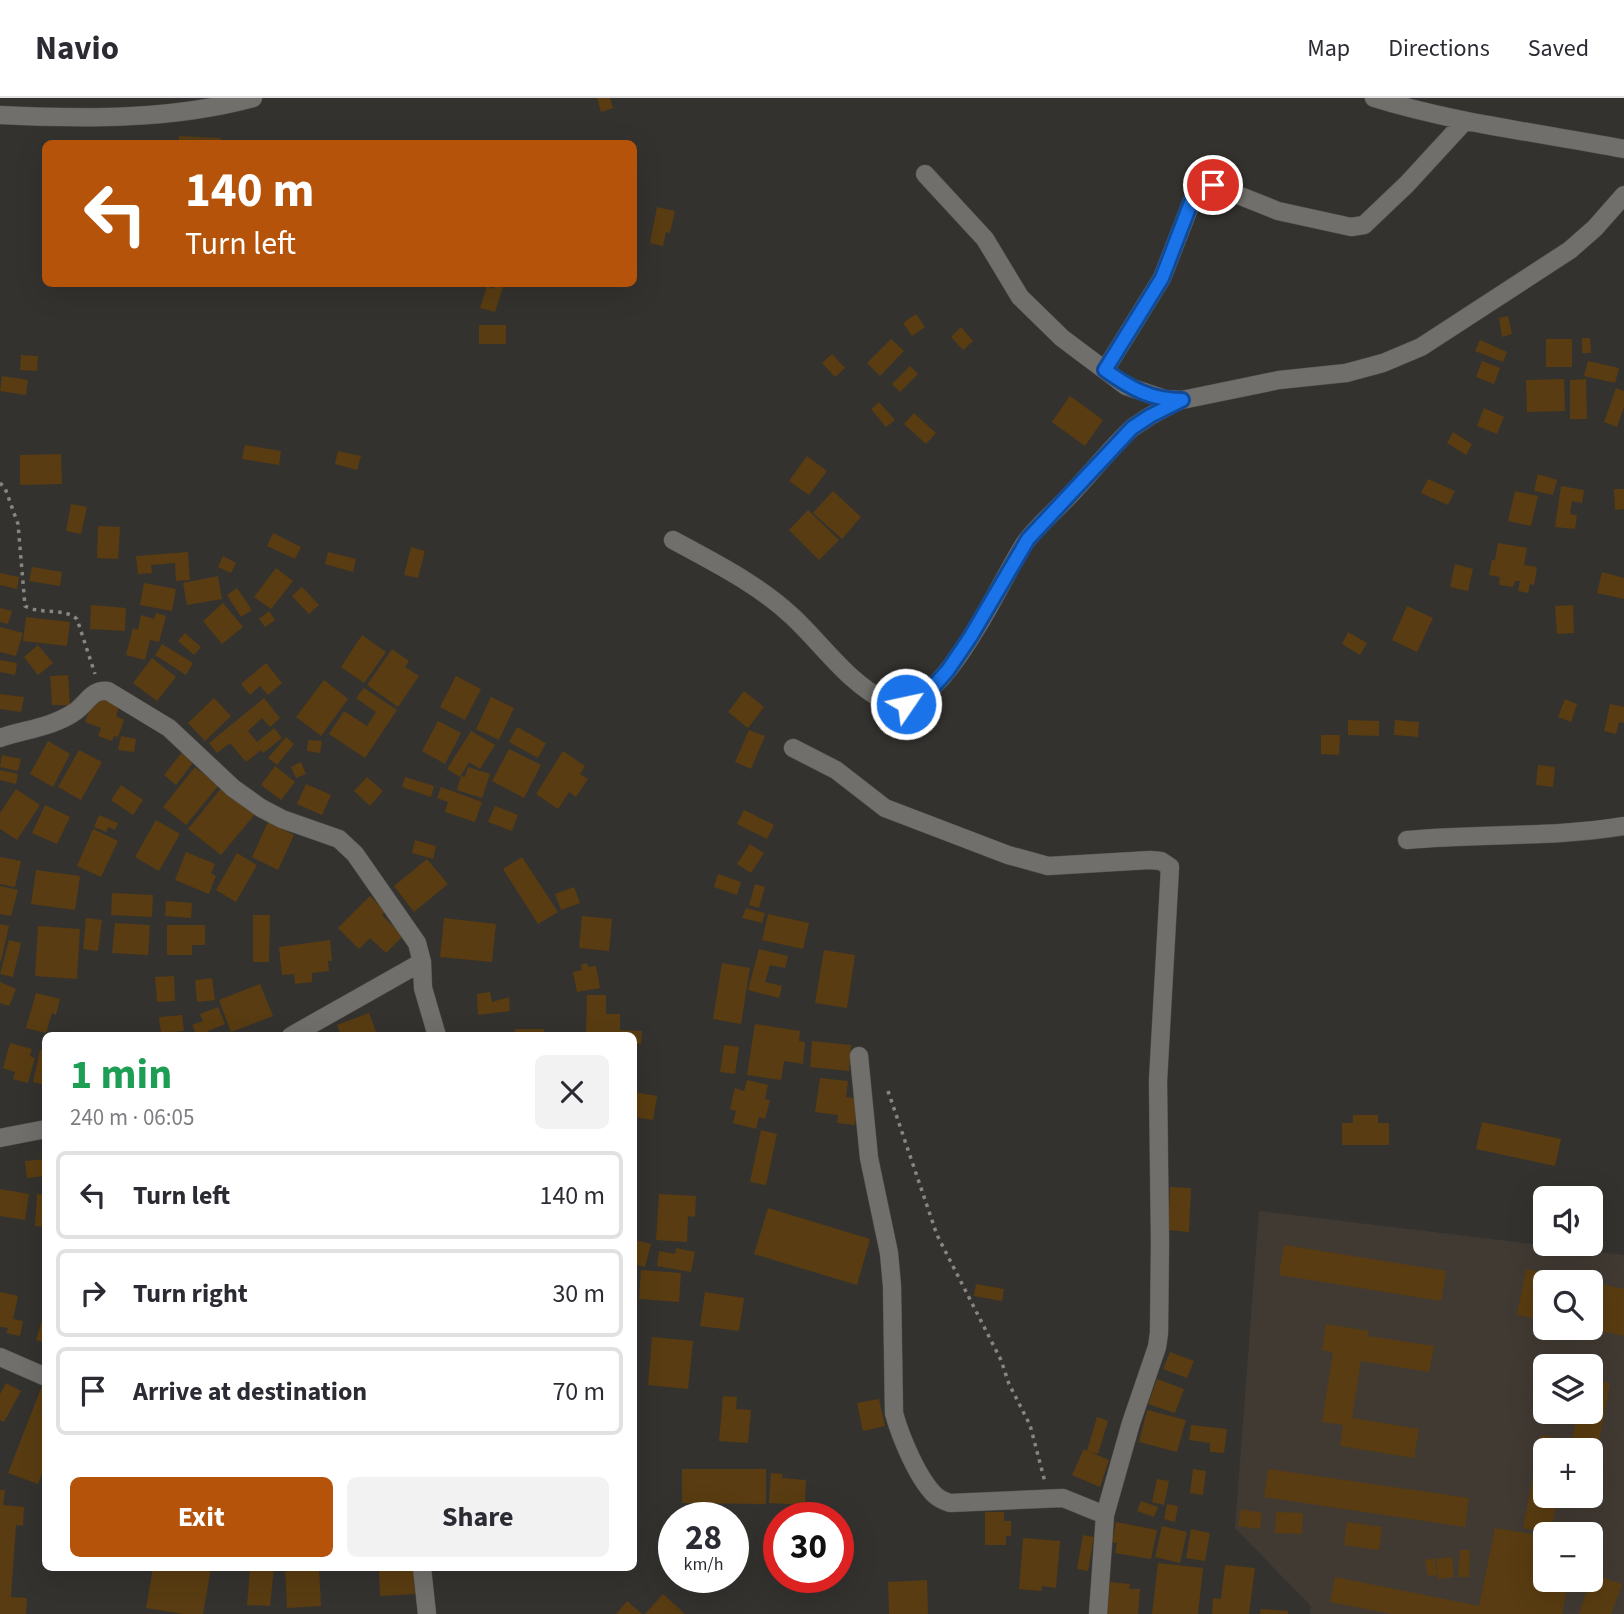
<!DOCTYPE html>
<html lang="en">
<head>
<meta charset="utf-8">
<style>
	:root { --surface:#fff; --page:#f2f2f3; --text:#2b2b33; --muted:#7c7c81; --line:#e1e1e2; --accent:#b45309 }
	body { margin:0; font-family:"Source Sans 3",sans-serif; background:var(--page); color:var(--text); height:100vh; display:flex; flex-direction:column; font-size:26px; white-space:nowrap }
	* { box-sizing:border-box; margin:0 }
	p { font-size:23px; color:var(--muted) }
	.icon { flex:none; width:38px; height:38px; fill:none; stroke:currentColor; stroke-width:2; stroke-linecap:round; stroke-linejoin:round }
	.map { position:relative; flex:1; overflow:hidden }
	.drawer { position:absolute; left:42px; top:934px; width:595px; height:539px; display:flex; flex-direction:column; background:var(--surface); border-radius:10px; box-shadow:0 7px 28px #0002 }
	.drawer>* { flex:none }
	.banner { position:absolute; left:42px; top:42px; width:595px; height:147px; border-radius:10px; box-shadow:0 7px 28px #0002; background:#b45309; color:#fff; overflow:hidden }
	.buttons { position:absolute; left:1533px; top:1088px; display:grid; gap:14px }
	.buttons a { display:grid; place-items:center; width:70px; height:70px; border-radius:10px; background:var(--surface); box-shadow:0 7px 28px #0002; font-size:35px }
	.speed { position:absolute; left:658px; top:1404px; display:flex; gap:14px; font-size:35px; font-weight:700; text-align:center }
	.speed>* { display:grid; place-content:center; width:91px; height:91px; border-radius:50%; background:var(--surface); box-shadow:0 7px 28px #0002; line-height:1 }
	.speed small { font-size:18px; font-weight:400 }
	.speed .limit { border:10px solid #d22; background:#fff; color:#111 }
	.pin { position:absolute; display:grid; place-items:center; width:60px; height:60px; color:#fff; margin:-30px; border:4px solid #fff; border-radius:50%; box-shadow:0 2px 7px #0007 }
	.me { position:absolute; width:77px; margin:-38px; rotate:56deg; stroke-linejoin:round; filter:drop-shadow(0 0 5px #0008) }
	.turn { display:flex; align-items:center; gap:24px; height:147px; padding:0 28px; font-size:32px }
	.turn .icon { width:91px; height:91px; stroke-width:2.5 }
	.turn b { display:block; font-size:49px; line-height:60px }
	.round { display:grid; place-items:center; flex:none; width:74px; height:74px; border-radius:10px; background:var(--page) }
	.headline { display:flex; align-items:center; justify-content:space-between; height:119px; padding:0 28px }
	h1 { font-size:42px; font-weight:700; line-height:52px; color:#1e9e55 }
	.primary-button { display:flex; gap:14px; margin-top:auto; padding:14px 28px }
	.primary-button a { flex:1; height:80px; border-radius:10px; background:var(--accent); color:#fff; font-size:28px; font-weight:700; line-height:80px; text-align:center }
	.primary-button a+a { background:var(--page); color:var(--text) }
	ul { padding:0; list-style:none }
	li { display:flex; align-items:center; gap:21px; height:88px; margin:0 14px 10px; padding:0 14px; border:4px solid var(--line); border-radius:10px }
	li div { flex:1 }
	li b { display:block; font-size:26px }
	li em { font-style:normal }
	header { display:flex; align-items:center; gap:42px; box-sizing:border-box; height:98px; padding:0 35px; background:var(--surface); border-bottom:2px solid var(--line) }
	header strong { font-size:33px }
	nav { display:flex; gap:38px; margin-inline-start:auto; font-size:24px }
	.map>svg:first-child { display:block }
	.built { fill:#413a33; fill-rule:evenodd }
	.building { fill:#593c11 }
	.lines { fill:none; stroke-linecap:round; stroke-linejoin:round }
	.minor-casing { stroke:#53514e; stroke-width:19 }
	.path { stroke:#888684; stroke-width:3.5; stroke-dasharray:3.5 5; stroke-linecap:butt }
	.minor { stroke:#716f6b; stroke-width:18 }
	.route-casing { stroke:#114b97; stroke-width:18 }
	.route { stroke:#1a73e8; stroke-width:12 }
</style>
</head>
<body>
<header>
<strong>Navio</strong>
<nav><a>Map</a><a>Directions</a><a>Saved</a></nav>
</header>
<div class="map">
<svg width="1624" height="1516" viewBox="0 0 1624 1516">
	<rect width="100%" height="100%" fill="#34322f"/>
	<path class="built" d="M1259,1113L1624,1157V1516H1310L1311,1508L1235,1430ZM1545,1185H1591V1230H1545ZM1545,1269H1591V1314H1545ZM1545,1353H1591V1398H1545ZM1545,1437H1591V1482H1545Z"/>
	<path class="building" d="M597,0H610L613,10L601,14Z
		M179,38L221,40L220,46H179Z
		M657,109L675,113L670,135L666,134L663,148L650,145Z
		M496,186H504L495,214L480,210L487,188L494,191Z
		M916,216L925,229L912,238L903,225Z
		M1508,218L1512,236L1502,239L1499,220Z
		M479,227H506V246H479Z
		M961,229L973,243L963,252L951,239Z
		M1582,240H1590L1591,255H1582Z
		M891,241L904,253L880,278L867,265Z
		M1546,241H1572V269H1546Z
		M1480,242L1507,254L1503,264L1475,253Z
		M832,256L845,270L835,279L822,265Z
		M21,257L38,258L37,273L20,272Z
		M1482,263L1500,270L1494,286L1476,279Z
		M1588,263L1619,270L1615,285L1584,278Z
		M910,268L918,276L900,294L892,286Z
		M2,278L28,282L26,297L0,293Z
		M1564,281L1565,313L1527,314L1526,282Z
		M1586,281L1587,321H1570V282Z
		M1616,290L1624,293V309L1617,329L1604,324Z
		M1070,298L1103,322L1085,348L1052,324Z
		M879,304L895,322L886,329L871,311Z
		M1484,310L1504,319L1497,336L1477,328Z
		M914,315L936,335L926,346L904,326Z
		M1453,334L1472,346L1466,357L1447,345Z
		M245,347L281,353L279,367L242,361Z
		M338,353L361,358L357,372L335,366Z
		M61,356L62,386L20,387V357Z
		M807,358L827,373L809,397L789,383Z
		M1538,376L1557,382L1553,397L1534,393Z
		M1428,381L1455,393L1448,407L1421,395Z
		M1561,388L1584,392L1582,405L1572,403L1570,416L1577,417L1575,431L1555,429Z
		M1614,391H1624V411L1615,412Z
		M833,393L861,419L842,441L813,415Z
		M1515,393L1538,398L1531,428L1508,423Z
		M71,406L87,409L81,436L66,433Z
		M808,412L839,442L819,462L789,432Z
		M98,428L120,429L118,461L97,460Z
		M273,435L301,449L295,461L267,448Z
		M1498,445L1527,450L1524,467L1537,469L1534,487L1530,486L1528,495L1518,493L1520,483H1515L1513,489L1499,487L1500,479L1489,477L1492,462H1495Z
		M411,449L425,453L418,480L404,477Z
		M188,454L190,482L176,483L175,465L151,467L152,475L138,476L136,458Z
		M328,454L356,461L353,474L325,466Z
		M223,458L236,465L231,475L218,469Z
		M1455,466L1473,471L1468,493L1450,489Z
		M32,469L62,474L60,488L29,483Z
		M276,470L293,483L271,511L254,499Z
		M1602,474L1624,480V501L1597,495Z
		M0,475L19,479L17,491L0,487Z
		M218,478L222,501L187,507L183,485Z
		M144,485L176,491L172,513L140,507Z
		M302,489L319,507L309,516L292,498Z
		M237,490L252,512L241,519L227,497Z
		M223,505L243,529L222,546L203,523Z
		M91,507L126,510L125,533L90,531Z
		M1573,507L1574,535L1557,536L1555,508Z
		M1407,508L1433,520L1417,554L1392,542Z
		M0,510L12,513L8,526L0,524Z
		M269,513L275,522L265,529L259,521Z
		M156,515L166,518L159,544L150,542L145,562L126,557L133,530L138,532L141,517L154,521Z
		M26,519L70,524L67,548L23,543Z
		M0,529L23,535L16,558L0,554Z
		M1348,534L1367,545L1360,557L1342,546Z
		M185,535L201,549L194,557L178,543Z
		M362,537L386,554L364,585L341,569Z
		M162,546L193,565L186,577L155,557Z
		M38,547L53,565L38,577L24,559Z
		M392,551L409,563L405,569L419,578L398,609L367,587Z
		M152,560L176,579L157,603L133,585Z
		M0,562L17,565L15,577L0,574Z
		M266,565L282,585L268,597L260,588L250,597L241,586Z
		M68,577L70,607H52L50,578Z
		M456,578L481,591L465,622L440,609Z
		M324,582L348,601L321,638L296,619Z
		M364,590L397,612L365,660L329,636L344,613L367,628L376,614L356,600Z
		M744,593L764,609L748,630L728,614Z
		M0,596L24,599L21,614L0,611Z
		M95,596L120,605L116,618L124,622L118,639L114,638L112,643L98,638L101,630L85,624Z
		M491,599L514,610L499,642L476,631Z
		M214,600L231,618L205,643L188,625Z
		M264,600L280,620L270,629L262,620L248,633L257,644L274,630L282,640L263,655L261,652L246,664L230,645L217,655L209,645Z
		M1565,601L1577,606L1571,624L1558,619Z
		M1610,606L1624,609V625L1619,624L1616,636L1604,633Z
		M1348,622L1379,623V638L1348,637Z
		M1395,622L1419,624L1418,639L1394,637Z
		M438,623L461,635L445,666L422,653Z
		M517,629L546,645L538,660L509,644Z
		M749,632L765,638L751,671L735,664Z
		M471,633L495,647L480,671L469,664L460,679L447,671Z
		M1321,637H1340L1339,657L1321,656Z
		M121,638L136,641L134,654L118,652Z
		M286,639L294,646L277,667L268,660Z
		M308,642L322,643L320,655L307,653Z
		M48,643L70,656L53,689L30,676Z
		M509,651L541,667L524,700L492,683Z
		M79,652L102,664L81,702L58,689Z
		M183,653L195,662L176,687L164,677Z
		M563,653L585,668L580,676L588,681L576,699L569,694L558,711L536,696Z
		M2,657L21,661L18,673L0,669Z
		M301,664L306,676L296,680L291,669Z
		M1538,667L1555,669L1553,689L1536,687Z
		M275,668L295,684L281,702L261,687Z
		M195,669L218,688L186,727L163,709Z
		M468,669L490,676L482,700L457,692L461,678L465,679Z
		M0,672L18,676L16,686L0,682Z
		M367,679L383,693L370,708L354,693Z
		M405,679L434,688L431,699L402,689Z
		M306,686L331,697L322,717L297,706Z
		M121,687L143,702L133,717L111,702Z
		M222,689L255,716L221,757L188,731Z
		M441,689L482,704L475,724L445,714L448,704L437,700Z
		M16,691L40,707L17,742L0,731V715Z
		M45,707L70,719L57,746L32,735Z
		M495,708L518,717L512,733L488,724Z
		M744,712L774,727L767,741L737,726Z
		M99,717L118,725L115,732L108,729L106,734L94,729Z
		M156,722L180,736L159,773L135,759Z
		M268,724L294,737L278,772L252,759Z
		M93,731L118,743L101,779L77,768Z
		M415,742L436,748L433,761L412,755Z
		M750,746L764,755L751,775L737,766Z
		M186,754L215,766L211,775L216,778L209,796L175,782Z
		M237,755L257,767L236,804L216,792Z
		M0,759L21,763L15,789L0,786Z
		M522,759L558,814L538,826L503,771Z
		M427,761L448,786L414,814L394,788Z
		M36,772L80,778L75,812L31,806Z
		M718,776L741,784L737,797L714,789Z
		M755,786L765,789L759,810L749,807Z
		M0,788L18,792L11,818L0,816Z
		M574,789L580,805L561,812L555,796Z
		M112,795L153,797L152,819L111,817Z
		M370,798L385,813L382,817L403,838L386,855L370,840L359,851L338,830Z
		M166,803L192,805L191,820L165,818Z
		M746,810L765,815L762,825L742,820Z
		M768,816L809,825L803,851L762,842Z
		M253,817H270L269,864H253Z
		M582,818L612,821L609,853L579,850Z
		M86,820L102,822L98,853L83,851Z
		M444,820L496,826L492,864L440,859Z
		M115,825L150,827L148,857L112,855Z
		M0,826L9,828L1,863H0Z
		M167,827H205V847H192V857H167Z
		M38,828L80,831L77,881L35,878Z
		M9,842L21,845L13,879L0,876Z
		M330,842L332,863H328L329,873L312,875V884L295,886L294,876L282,877L279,849Z
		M759,851L788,858L785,870L770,867L765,884L782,888L779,900L748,892Z
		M824,852L855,857L847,910L815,905Z
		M587,865L588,869L596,868L600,890L577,894L573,874L582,872L581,867Z
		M722,865L750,870L741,926L713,921Z
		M174,878L175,903L157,904L155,879Z
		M212,880L215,902L197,904L195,882Z
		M0,884L16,891L9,908L0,905Z
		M260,886L273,918L231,934L219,902Z
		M490,894L492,904L509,899L510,913L478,917L477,896Z
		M36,895L60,901L56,917L52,915L46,935L26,930Z
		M587,897H606V916H620V932L642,933L641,946L634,945V938H586Z
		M218,909L225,926L208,933L210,938H197L192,927L203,923L200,916Z
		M369,915L376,934L365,938H341L337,927Z
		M182,917L184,933L161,935L159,919Z
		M755,926L800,933L799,943L805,944L803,966L784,963L781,982L747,977Z
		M515,931H544V938H515Z
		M812,943L851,947L849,973L810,969Z
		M10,945L32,951L30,958L35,960L28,985L13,981L15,974L3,970Z
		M724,947L739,949L735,976L720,974Z
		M40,952L46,953V987L33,984Z
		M820,980L848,983L846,999L858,1001L855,1027L837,1025L838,1017L815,1014Z
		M747,982L768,987L765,1001L770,1002L765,1021L759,1019L756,1031L733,1025L736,1013L730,1011L735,990L744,993Z
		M634,994L657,998L653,1022L634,1019Z
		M1353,1017H1378V1025H1389V1047H1342V1025H1353Z
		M1482,1024L1561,1041L1555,1068L1476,1051Z
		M761,1032L777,1036L766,1087L750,1084Z
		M46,1061V1078L27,1080L25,1063Z
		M1170,1089L1191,1090L1189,1134L1168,1132Z
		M0,1091L29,1096L25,1122L0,1118Z
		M37,1096L46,1097V1129L35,1128Z
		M659,1096L696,1098L695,1119L688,1118L687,1144L656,1142Z
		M768,1110L870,1141L857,1187L754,1156Z
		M635,1142L651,1146L645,1169L634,1166Z
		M1284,1147L1446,1173L1441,1203L1279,1177Z
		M676,1150L695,1154L691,1174L657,1168L659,1153L675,1156Z
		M1526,1171L1587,1183V1185H1545V1223L1517,1217Z
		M641,1172L681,1175L679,1204L639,1201Z
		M1591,1184L1624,1191V1238L1591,1231Z
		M976,1186L1004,1191L1002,1203L974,1198Z
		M0,1194L18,1198L13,1221L23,1223L20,1238L6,1235L8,1230L0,1229Z
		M705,1194L744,1200L739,1233L700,1228Z
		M46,1210V1245L36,1242Z
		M1326,1226L1369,1233L1368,1238L1434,1248L1429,1274L1361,1263L1352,1320L1419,1331L1414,1360L1340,1348L1343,1327L1322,1324L1333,1254L1322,1252Z
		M652,1239L693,1243L688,1291L648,1287Z
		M1170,1254L1194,1263L1187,1280L1163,1271Z
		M1157,1281L1184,1291L1175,1315L1148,1306Z
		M1591,1282L1610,1285L1597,1354L1571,1349L1577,1314H1591Z
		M6,1285L21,1293L4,1324L0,1322V1296Z
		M42,1288L46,1290V1366L38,1386L8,1375Z
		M723,1298L737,1299L736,1311L751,1312L748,1345L719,1343Z
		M879,1301L885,1328L863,1333L857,1305Z
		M1147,1312L1186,1322L1177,1354L1139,1344Z
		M1097,1319L1108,1323L1098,1356L1090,1354L1109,1362L1100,1389L1072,1377L1084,1351L1087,1353Z
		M1191,1327L1227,1331L1224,1355L1210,1354V1345L1189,1342Z
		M1541,1337L1569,1342L1567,1353H1545V1398H1558L1551,1435L1523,1430Z
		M682,1371H766V1406L682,1405Z
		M1193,1371L1206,1373L1203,1397L1190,1395Z
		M1268,1371L1469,1400L1465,1429L1264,1399Z
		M771,1375L783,1376L782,1380L806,1382L805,1407L769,1405Z
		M1157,1381L1169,1383L1164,1407L1152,1404Z
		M0,1392H5L3,1407L24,1409L23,1428L16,1427L11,1499L27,1500L26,1516H0Z
		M1141,1403L1158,1409L1154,1419L1137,1413Z
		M1167,1406L1178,1408L1175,1424L1164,1421Z
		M1241,1411L1262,1415L1260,1431L1238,1428Z
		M985,1414H1004V1423H1011V1438H1006V1447H985Z
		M1276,1414L1303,1415L1302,1436L1275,1435Z
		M1116,1424L1157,1432L1151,1461L1115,1455L1117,1445L1112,1444Z
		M1347,1424L1382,1429L1379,1452L1344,1447Z
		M1162,1428L1187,1434L1180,1465L1155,1459Z
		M1495,1430L1545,1438V1482H1569L1562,1516H1391L1330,1504L1335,1479L1479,1508Z
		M1191,1431L1210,1435L1205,1463L1186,1460Z
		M1083,1437L1094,1439L1088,1473L1077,1471Z
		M1023,1440L1060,1443L1056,1490L1042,1488L1041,1493L1019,1491Z
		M1460,1452H1470L1469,1479H1458Z
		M1452,1459L1454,1479L1438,1481L1436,1461Z
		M1434,1460L1437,1477L1428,1478L1425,1462Z
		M1158,1465L1203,1470L1198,1516H1152Z
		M1225,1467L1255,1470L1249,1516H1212L1213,1500L1221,1501Z
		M153,1470H211L203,1516H183L146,1510Z
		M250,1470H274L270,1508L247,1507Z
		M285,1470H319L321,1508L287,1510Z
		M379,1470H413L415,1496L380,1498Z
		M1592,1476L1622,1486L1611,1516H1579Z
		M927,1482L928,1516H889L888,1484Z
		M1110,1484L1130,1486L1129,1491H1140L1138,1516H1107Z
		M663,1496L685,1516H645Z
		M627,1503L642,1516H616Z
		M1261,1511L1288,1513V1516H1260Z"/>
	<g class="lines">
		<g class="minor-casing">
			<path id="minor" d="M1374,0C1455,25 1540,35 1624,51
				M0,17C84,21 172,22 253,0
				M925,76L985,141L1020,199L1062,240L1126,288L1165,301L1182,302L1279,282L1346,275L1383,265L1421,249L1570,152L1595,130L1624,97
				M1105,272L1162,180L1195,95L1201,87H1213L1278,113L1351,129L1364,127L1407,86L1465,23
				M673,442C715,465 758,486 793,519C823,547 848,585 887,604C939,629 1003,475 1027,442C1040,426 1057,411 1071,396C1092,374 1110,351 1132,330L1150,318L1178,303
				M0,640C23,632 52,629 73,615C87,607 90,591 108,593L169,630L233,690L261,710L282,721L339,741L355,756L417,845L422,864L423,890L437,938
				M793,650L836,672L885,710L1008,757L1048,768L1150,762L1161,763L1170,769L1158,983L1160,1145L1159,1235L1157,1249L1131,1325L1105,1417L1098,1516
				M1407,742C1479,735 1552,740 1624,728
				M291,938L422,864
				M859,958L869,1060L889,1155L892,1188L894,1315C900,1338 918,1381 935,1397C939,1401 944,1403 950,1405L1063,1400L1105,1417
				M0,1040L46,1031
				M0,1259L46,1279
				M422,1470L427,1516"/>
		</g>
		<path class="path" d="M0,385L5,390L18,426L25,508C41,517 63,509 77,521L95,576
			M888,993L937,1137L1001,1262L1009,1286L1030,1327L1045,1384"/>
		<use href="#minor" class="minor"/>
	</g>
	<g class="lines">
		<g class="route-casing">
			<path id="route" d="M906,606L925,598L948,572L971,538L1028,441L1132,330L1150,318L1182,302C1151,302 1130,290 1105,272L1162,180L1195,94L1201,87H1213"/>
		</g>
		<use href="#route" class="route"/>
	</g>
</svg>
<div class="buttons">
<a><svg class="icon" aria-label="sound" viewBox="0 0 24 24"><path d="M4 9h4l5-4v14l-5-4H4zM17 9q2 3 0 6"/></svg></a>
<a><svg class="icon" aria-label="search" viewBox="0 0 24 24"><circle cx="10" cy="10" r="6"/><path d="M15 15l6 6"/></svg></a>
<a><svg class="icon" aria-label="layers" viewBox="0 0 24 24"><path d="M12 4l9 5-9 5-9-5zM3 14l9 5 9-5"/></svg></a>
<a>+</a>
<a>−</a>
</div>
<div class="speed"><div>28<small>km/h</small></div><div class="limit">30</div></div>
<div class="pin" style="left:1213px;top:87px;background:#d93025"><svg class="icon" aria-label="arrive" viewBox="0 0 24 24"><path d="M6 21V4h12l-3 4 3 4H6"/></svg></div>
<svg class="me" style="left:906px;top:606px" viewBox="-20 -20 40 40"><circle r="17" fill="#1a73e8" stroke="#fff" stroke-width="3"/><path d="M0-11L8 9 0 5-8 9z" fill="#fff"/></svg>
<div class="banner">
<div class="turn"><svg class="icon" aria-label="left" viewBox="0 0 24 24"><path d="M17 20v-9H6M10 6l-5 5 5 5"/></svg><div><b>140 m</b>Turn left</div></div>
</div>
<section class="drawer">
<div class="headline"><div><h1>1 min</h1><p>240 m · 06:05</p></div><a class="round"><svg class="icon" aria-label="close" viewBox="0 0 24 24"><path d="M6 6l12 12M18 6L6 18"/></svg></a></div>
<ul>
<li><svg class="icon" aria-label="left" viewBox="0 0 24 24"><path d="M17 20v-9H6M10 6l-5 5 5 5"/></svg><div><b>Turn left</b></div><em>140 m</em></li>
<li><svg class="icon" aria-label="right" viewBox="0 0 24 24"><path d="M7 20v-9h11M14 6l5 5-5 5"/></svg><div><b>Turn right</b></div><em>30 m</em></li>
<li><svg class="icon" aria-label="arrive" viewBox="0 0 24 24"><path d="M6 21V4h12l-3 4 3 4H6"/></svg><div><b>Arrive at destination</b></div><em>70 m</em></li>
</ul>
<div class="primary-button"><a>Exit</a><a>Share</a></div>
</section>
</div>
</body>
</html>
